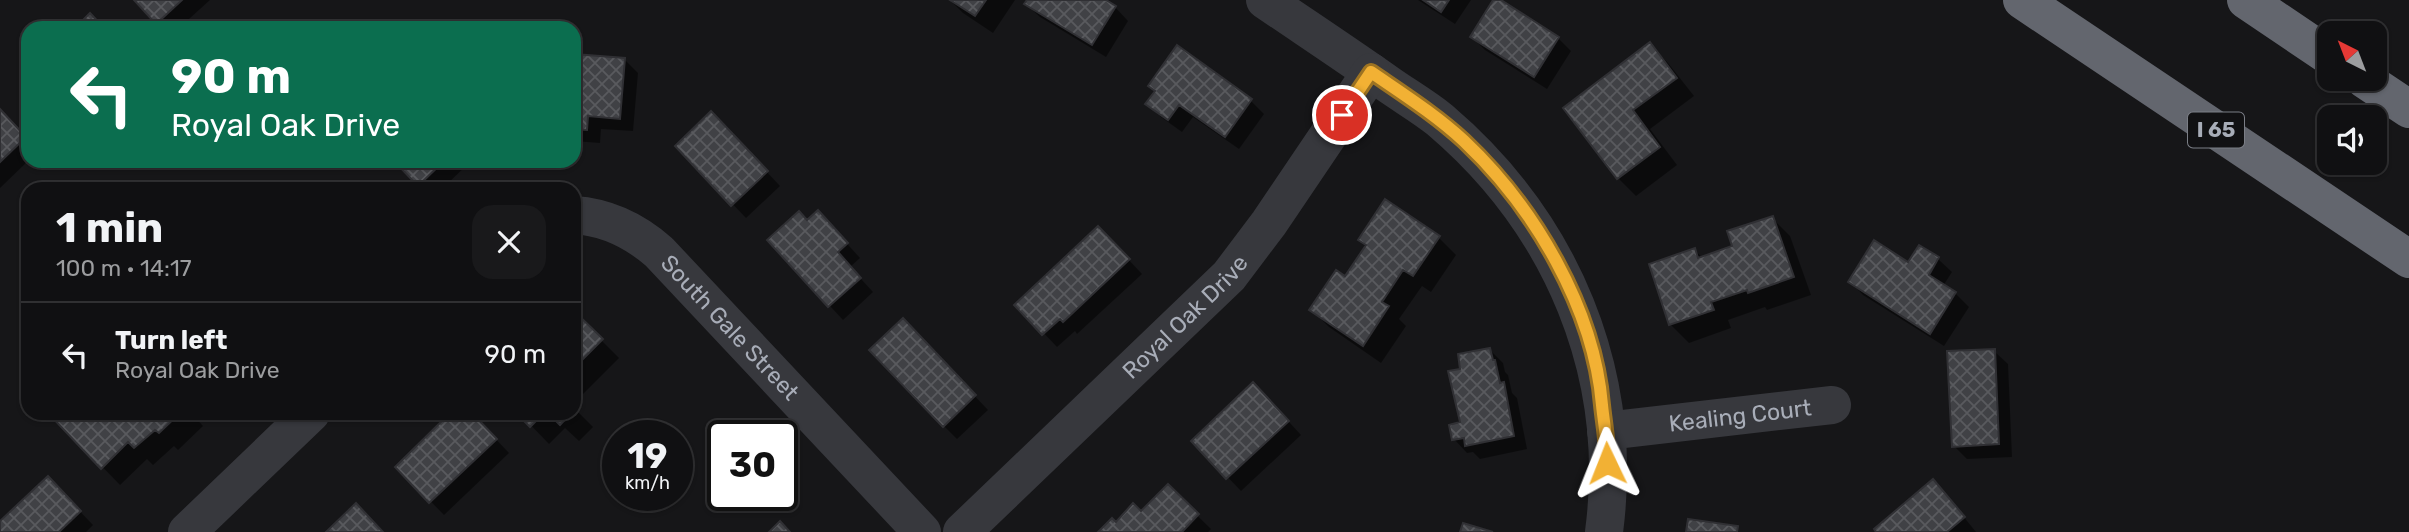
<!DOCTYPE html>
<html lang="en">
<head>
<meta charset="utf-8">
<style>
	:root { --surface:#101012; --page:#19191b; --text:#f1f3f6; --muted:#9c9d9f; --line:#303032 }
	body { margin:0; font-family:Rubik,sans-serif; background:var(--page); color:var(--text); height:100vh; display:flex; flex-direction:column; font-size:26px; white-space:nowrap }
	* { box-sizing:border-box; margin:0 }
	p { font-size:23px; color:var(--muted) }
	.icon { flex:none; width:38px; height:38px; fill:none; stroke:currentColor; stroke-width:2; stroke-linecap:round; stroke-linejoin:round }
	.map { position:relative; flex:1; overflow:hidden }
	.side { position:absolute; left:21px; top:182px; width:560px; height:238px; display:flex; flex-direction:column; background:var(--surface); border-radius:21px; box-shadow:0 2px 5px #0004,0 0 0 2px var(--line) }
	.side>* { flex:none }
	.guide { position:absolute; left:21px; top:21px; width:560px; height:147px; border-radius:21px; box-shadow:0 2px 5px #0004,0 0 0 2px var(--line); background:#0b6e4f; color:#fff; overflow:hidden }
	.needle { width:46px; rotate:318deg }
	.controls { position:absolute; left:2317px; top:21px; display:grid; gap:14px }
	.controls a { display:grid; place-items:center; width:70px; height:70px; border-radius:14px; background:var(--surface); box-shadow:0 2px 5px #0004,0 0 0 2px var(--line); font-size:35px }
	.speed { position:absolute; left:602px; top:420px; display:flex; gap:14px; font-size:35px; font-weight:700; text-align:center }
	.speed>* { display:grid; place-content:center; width:91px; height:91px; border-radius:50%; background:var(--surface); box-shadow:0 2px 5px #0004,0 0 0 2px var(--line); line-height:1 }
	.speed small { font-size:18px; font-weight:400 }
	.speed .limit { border:4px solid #111; border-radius:10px; background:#fff; color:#111 }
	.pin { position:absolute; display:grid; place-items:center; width:60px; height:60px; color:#fff; margin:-30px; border:4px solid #fff; border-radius:50%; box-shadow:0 2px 7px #0007 }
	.me { position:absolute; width:77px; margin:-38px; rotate:358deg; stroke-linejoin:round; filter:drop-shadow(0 0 5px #0008) }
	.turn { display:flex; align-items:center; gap:24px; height:147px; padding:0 35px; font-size:32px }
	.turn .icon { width:91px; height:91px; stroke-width:2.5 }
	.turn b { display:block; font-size:49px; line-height:60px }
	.round { display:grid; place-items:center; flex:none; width:74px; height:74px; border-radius:21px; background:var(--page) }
	.summary { display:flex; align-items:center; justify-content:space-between; height:119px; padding:0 35px }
	h1 { font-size:42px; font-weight:700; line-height:52px }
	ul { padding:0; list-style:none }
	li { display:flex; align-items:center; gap:21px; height:105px; padding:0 35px; border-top:2px solid var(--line) }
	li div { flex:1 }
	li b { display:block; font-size:26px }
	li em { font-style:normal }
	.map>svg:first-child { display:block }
	.shadow { fill:#0007 }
	.building { fill:url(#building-cross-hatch); stroke:#303034; stroke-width:2 }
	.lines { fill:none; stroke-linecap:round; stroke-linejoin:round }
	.minor { stroke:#37383d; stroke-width:38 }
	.highway { stroke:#63666e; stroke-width:38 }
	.route-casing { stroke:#9d7322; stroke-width:18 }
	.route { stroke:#f2b134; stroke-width:12 }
	.labels { text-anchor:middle; stroke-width:5; stroke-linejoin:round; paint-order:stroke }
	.shield { fill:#111113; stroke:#7b7e86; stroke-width:2 }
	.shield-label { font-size:21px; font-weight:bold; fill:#a8adb8 }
	.street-label { font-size:23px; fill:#a8adb8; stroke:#111113 }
</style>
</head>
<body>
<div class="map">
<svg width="2409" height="532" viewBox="0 0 2409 532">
	<defs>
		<pattern id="building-cross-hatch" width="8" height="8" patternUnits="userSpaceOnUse" patternTransform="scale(1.75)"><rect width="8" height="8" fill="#404145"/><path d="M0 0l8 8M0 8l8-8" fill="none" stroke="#595a5e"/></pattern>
	</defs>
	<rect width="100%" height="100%" fill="#161618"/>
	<path class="shadow" d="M136,0H210L179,28H163Z
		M950,0H1015L993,33L963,13Z
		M1029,0H1103L1115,7L1128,21L1106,57L1040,17L1026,4Z
		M1418,0H1471L1455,24Z
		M1495,0L1558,38L1571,51L1547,89L1485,50L1472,37Z
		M1650,45L1668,63L1694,96L1650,129L1677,165L1636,196L1618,178L1566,108Z
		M574,55L624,59L638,73L633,131L601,129L600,143L574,141Z
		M1250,100L1264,114L1239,149L1193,117L1182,132L1161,117L1147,104Z
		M0,112L28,141V161L0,188Z
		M725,127L780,186L746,218L677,146Z
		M396,161H471L442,189H423Z
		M1772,218L1790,236L1811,295L1767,310L1765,307L1728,320L1731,328L1689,343L1671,325L1651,265L1695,250L1703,259L1734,247Z
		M807,222L831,226L860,258L850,267L873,292L843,320L769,240Z
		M1439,238L1456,255L1431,292L1422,286L1399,319L1406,326L1381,363L1329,327L1311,309L1346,278L1367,247L1360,240Z
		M1112,242L1142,274L1077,334L1075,331L1057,347L1017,305Z
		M1920,247L1938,259L1952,272L1943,286L1955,293L1969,307L1944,346L1863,295L1850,281L1909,264Z
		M574,313L619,358L574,403Z
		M916,334L988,410L957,439L944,426Z
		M1490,350L1503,363L1505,372L1508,375L1512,393L1517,398L1527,449L1480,459L1473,452L1467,453L1454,439L1462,423V370Z
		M1994,351L2008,364L2012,457L1967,459L1954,446Z
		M1267,398L1301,435L1241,491L1193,441Z
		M574,408L593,427L579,441L565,428L549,444L519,413H574Z
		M50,413H191L203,426L178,450L174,446L153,465L147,459L120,485Z
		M453,413H471L509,453L444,515L397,467Z
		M48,478L93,525L86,532H0V524Z
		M1168,487L1211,529L1208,532H1100L1141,514Z
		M1946,495L1976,532H1879Z"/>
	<path class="building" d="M134,0H182L156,24Z
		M950,0H986L975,16Z
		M1027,0H1106L1116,6L1092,45L1024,4Z
		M1423,0H1449L1441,12Z
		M1493,0H1501L1559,37L1534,77L1470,37Z
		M90,13L104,28H75Z
		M1650,42L1677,78L1633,110L1660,147L1617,179L1563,108Z
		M1177,45L1252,99L1225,137L1179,105L1168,120L1145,104L1155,91L1148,86Z
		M574,54L625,58L620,119L588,116L587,130L574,129Z
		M0,109L26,137L0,162Z
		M711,111L768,171L731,206L675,146Z
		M394,161H444L418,186Z
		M1385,199L1440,236L1413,276L1403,270L1382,302L1389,306L1363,346L1309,310L1336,270L1345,276L1366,245L1358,240Z
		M818,210L848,243L838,252L861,278L828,307L767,240L799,211L807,220Z
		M1773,216L1794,277L1748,293L1747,290L1711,302L1714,310L1669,325L1649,264L1695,248L1698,258L1732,246L1727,231Z
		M1098,226L1130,259L1063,322L1060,319L1042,335L1014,305Z
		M1874,240L1908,262L1919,245L1939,257L1929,275L1956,292L1930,334L1848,282Z
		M574,311L603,339L574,368Z
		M903,318L976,395L943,427L869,350Z
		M1490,348L1493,360H1495L1500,383L1504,382L1514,436L1465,446L1464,438L1452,440L1449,425L1460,422L1448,371L1460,369L1458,354Z
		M1995,349L1999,444L1952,447L1947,351Z
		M1253,382L1289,421L1226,479L1191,441Z
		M48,413H180L159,433L155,430L134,448L128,442L101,469Z
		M450,413H472L497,439L429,503L395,467Z
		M516,413H544L530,427Z
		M548,413H571L560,425Z
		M48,476L81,511L59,532H0V521Z
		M1933,479L1965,517L1947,532H1876L1874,529Z
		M1168,484L1199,514L1182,532H1098L1112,518L1116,522L1133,503L1141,511Z
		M356,503L383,532H326Z
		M1688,519L1738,526L1737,532H1686Z
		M780,521L790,532H769Z
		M1463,523L1493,532H1460Z"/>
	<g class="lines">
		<g class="minor">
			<path d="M1265,0C1306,28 1347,55 1388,84C1405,96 1424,107 1440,120C1562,224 1625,373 1604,532"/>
			<path id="s1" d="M574,215C606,217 635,231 659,252L922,532"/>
			<path id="s2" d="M1606,431L1832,405"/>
			<path d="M187,532L311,413"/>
			<path id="s3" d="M962,532L1229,276L1269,223L1371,72"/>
		</g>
		<path class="highway" d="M2022,0L2409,259
			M2246,0L2329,56
			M2364,79L2409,109"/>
	</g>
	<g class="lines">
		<g class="route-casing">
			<path id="route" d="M1342,115L1371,72C1403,94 1436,115 1464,141C1534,207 1594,308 1602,405C1604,425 1608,443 1607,463"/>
		</g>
		<use href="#route" class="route"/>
	</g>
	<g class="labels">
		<rect class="shield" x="2188" y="112.5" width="56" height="35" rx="5"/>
		<g class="shield-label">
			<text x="2216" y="137">I 65</text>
		</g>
		<g class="street-label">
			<text dy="8" stroke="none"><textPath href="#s3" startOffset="310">Royal Oak Drive</textPath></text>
			<text dy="8" stroke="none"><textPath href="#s1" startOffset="198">South Gale Street</textPath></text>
			<text dy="8" stroke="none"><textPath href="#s2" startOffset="135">Kealing Court</textPath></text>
		</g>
	</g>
</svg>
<div class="controls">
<a><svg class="needle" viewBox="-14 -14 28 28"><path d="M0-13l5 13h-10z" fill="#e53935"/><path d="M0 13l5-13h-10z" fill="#9c9d9f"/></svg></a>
<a><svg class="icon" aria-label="sound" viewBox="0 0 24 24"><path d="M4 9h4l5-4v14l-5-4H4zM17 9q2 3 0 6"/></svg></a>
</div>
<div class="speed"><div>19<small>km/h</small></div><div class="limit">30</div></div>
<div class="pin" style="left:1342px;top:115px;background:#d93025"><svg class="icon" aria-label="arrive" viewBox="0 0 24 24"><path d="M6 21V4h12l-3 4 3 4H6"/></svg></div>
<svg class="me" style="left:1607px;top:463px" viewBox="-20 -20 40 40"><path d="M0-17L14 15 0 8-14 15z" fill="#f2b134" stroke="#fff" stroke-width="4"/></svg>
<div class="guide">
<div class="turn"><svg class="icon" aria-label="left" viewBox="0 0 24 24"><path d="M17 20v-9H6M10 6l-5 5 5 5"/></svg><div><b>90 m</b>Royal Oak Drive</div></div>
</div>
<section class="side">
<div class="summary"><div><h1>1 min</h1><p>100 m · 14:17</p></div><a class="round"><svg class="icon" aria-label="close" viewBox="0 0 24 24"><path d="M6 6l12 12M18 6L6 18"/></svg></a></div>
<ul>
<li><svg class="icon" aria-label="left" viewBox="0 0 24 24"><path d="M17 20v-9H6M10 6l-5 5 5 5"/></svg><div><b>Turn left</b><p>Royal Oak Drive</p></div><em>90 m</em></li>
</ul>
</section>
</div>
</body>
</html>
